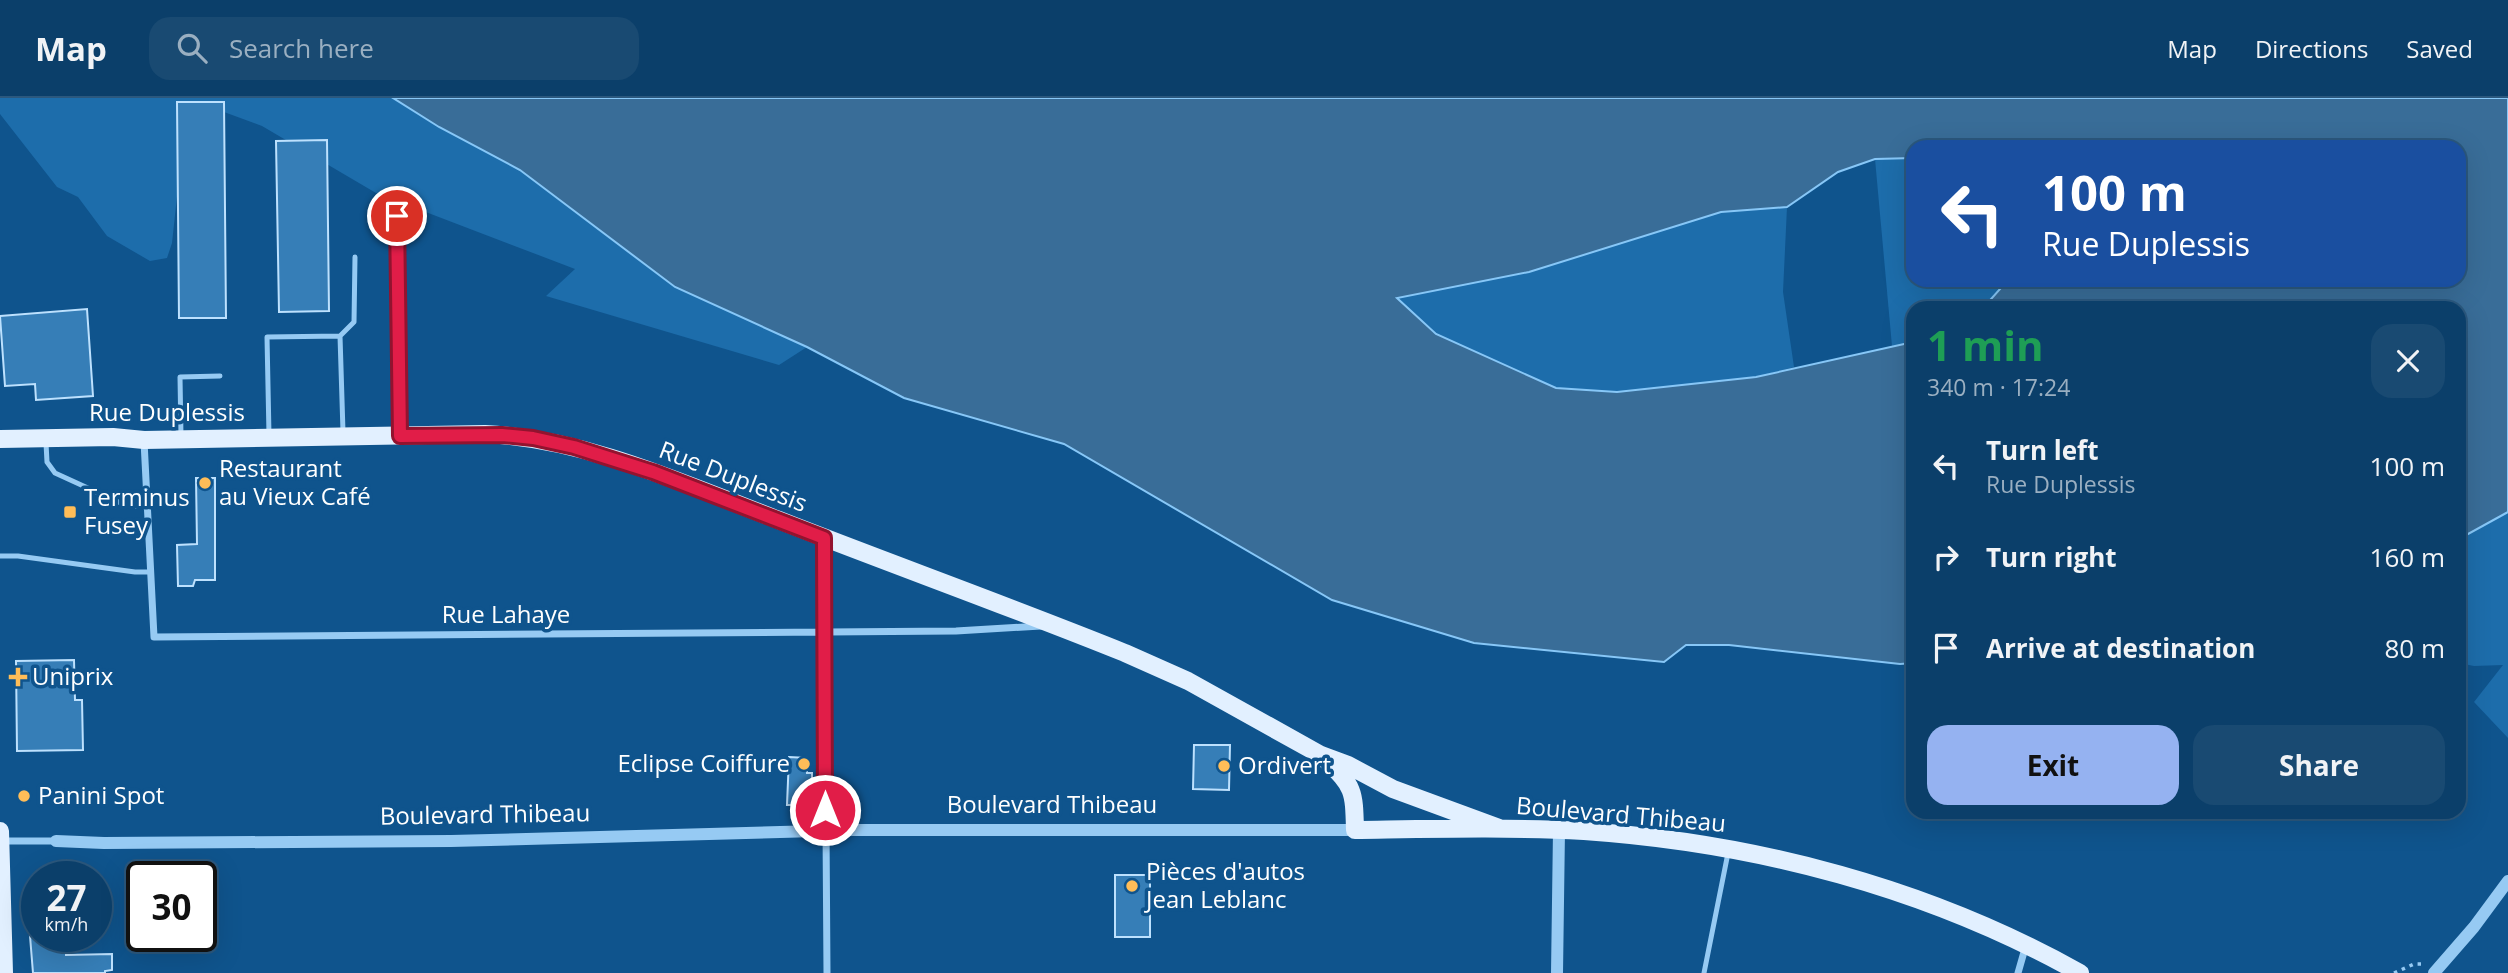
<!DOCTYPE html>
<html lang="en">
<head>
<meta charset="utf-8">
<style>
	:root { --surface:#0b3f6a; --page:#194a72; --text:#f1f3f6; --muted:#9aafc1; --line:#2b587e; --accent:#95b2f1 }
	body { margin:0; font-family:"Open Sans",sans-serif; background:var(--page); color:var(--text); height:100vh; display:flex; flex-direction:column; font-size:26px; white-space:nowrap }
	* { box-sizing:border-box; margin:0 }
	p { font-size:23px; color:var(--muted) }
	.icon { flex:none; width:38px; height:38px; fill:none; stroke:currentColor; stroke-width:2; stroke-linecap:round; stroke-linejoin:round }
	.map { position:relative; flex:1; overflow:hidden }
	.side { position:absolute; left:1906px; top:203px; width:560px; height:518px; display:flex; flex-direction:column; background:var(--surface); border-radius:21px; box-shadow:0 7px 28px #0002,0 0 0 2px var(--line) }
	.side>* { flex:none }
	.top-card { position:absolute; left:1906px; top:42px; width:560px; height:147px; border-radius:21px; box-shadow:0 7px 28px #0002,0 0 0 2px var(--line); background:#1a4fa0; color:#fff; overflow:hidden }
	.speed { position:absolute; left:21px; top:763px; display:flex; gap:14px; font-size:35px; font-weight:700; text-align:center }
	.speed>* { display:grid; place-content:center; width:91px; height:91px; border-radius:50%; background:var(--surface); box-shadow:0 7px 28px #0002,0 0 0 2px var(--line); line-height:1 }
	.speed small { font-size:18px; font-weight:400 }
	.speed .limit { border:4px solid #111; border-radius:10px; background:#fff; color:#111 }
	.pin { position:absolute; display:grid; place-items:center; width:60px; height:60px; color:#fff; margin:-30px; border:4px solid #fff; border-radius:50%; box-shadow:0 2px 7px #0007 }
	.me { position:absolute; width:77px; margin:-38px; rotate:0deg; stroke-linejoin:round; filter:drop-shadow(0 0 5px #0008) }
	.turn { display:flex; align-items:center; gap:24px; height:147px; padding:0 21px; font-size:32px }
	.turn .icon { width:91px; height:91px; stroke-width:2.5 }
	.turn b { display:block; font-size:49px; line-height:60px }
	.round { display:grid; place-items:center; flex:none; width:74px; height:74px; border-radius:21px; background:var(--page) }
	.head { display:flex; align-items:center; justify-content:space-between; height:119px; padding:0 21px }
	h1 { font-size:42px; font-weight:700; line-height:52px; color:#1e9e55 }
	.action { display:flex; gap:14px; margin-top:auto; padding:14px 21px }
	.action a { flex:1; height:80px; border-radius:21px; background:var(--accent); color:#111; font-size:28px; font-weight:700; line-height:80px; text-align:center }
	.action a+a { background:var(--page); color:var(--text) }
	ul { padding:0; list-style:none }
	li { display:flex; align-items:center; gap:21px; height:91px; padding:0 21px }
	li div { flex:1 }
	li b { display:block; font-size:26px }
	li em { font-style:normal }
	header { display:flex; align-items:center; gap:42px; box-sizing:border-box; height:98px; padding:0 35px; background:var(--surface); border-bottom:2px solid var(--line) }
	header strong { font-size:33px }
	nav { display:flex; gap:38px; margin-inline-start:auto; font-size:24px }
	.search { width:490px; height:63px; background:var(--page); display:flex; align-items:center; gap:18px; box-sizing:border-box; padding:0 24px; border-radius:21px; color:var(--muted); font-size:26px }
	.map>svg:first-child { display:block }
	.green { fill:#1d6dab }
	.water { fill:#396d98; stroke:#87c7f7; stroke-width:2 }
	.building { fill:#367eb7; stroke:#bde1fe; stroke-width:2 }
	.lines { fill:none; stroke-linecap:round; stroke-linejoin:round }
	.path { stroke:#96caf3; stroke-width:3.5; stroke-dasharray:3.5 5; stroke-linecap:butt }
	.service { stroke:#96caf3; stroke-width:5 }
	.minor { stroke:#96caf3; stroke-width:7 }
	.tertiary { stroke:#96caf3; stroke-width:12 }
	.primary { stroke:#e2f0ff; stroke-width:18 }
	.route-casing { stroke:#92132f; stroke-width:18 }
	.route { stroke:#e11d48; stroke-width:12 }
	.poi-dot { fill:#ffbd58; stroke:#0f548d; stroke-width:2.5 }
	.labels { text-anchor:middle; stroke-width:7; stroke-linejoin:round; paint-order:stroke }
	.street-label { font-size:24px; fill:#fff; stroke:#0f548d }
	.poi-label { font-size:24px; fill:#fff; stroke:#0f548d; text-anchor:start }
</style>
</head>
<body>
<header>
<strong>Map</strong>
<div class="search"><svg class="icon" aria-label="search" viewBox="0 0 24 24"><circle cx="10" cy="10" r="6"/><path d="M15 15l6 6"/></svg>Search here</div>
<nav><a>Map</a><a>Directions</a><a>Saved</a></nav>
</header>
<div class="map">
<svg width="2508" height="875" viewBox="0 0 2508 875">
	<rect width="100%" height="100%" fill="#0f548d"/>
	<path class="green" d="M0,0H393L439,29L520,72L675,189L807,249L779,267L546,198L575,171L376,95L262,28L224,14L185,24L172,145L167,160L150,163L107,138L78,99L57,89L0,16Z
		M1913,60V182H2008L1983,210H1913V244L1892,248L1875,61Z
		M1787,109L1783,194L1794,269L1756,279L1617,294L1556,290L1436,236L1396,200L1529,174L1721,114Z
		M2508,414V640L2474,604L2503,567L2474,568L2459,565V441Z"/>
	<path class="water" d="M393,0H2508V414L2459,441V210H1983L2008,182H2459V49H1913V60L1875,61L1838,74L1787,109L1721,114L1529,174L1397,200L1436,236L1556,290L1617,294L1756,279L1913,244V565L1900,566L1729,547H1686L1664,564L1474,545L1332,502L1064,346L904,300L807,249L675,189L520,72L439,29Z"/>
	<path class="building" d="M177,4H224L226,220H179Z
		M327,42L329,213L279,214L276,43Z
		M87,211L93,298L36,302L35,286L5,288L0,218Z
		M196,380H215V482H195L193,488H178L177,447L197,446Z
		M74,562L75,602H82L83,652L17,653L16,563Z
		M1194,647H1230L1229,692L1193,691Z
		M789,659L807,660V675H812V707H787Z
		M1115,777H1150V839H1115Z
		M30,838H66V857L112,856V872L105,873V875H33Z"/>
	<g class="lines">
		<path class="path" d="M2394,875L2414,866H2421"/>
		<path class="service" d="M397,118L399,335
			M340,238L354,224L355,159
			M269,337L267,239L340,238L343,334
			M181,338L180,279L220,278
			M46,345L47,364L55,375L125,407L148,409
			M0,458H18L135,474H151
			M1704,875L1728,755"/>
		<path class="minor" d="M144,343L154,539L956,533L1041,528
			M824,440L827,875
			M1,743H56
			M2018,875L2026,847"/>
		<path class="tertiary" d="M56,743L104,745L451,743L853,732H1355
			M1557,875L1559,732
			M2434,875L2474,829L2508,783"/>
		<path class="primary" d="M0,341L113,339L144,342L485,336C588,341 684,386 779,422C894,467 1011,509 1125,555L1188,583L1321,657L1348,667L1393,691L1499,730
			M1326,662C1354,689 1354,692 1355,732C1431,731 1508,729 1584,733C1757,745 1928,790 2080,875
			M0,733L4,875"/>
	</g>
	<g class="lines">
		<g class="route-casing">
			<path id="route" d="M397,118L400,338L502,337L533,340L574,349L653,374L824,440L825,712"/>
		</g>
		<use href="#route" class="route"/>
	</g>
	<g class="poi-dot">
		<circle cx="205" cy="385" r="7"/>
		<rect x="63" y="407" width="14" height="14" rx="3.5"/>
		<path d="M14.5 568.5h7v7h7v7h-7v7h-7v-7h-7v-7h7z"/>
		<circle cx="804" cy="666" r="7"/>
		<circle cx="1224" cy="668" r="7"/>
		<circle cx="24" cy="698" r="7"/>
		<circle cx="1132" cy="788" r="7"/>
	</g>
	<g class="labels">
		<g class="street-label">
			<text x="167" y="323">Rue Duplessis</text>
			<text transform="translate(733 379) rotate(21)" y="8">Rue Duplessis</text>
			<text x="506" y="525">Rue Lahaye</text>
			<text x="1052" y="715">Boulevard Thibeau</text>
			<text transform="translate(485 717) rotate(-1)" y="8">Boulevard Thibeau</text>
			<text transform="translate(1621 717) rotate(5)" y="8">Boulevard Thibeau</text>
		</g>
		<g class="poi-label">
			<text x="219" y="379">Restaurant<tspan x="219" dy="28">au Vieux Café</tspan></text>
			<text x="84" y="408">Terminus<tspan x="84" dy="28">Fusey</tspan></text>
			<text x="32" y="587">Uniprix</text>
			<text x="790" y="674" text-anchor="end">Eclipse Coiffure</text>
			<text x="1238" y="676">Ordivert</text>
			<text x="38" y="706">Panini Spot</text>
			<text x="1146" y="782">Pièces d'autos<tspan x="1146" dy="28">Jean Leblanc</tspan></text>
		</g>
	</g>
</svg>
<div class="speed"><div>27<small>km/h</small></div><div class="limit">30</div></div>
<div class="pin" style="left:397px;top:118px;background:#d93025"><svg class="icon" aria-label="arrive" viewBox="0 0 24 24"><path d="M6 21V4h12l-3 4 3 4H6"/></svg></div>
<svg class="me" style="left:825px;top:712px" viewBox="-20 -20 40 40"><circle r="17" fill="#e11d48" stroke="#fff" stroke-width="3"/><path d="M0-11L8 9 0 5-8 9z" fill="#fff"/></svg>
<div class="top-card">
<div class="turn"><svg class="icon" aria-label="left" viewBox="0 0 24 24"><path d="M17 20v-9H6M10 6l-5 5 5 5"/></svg><div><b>100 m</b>Rue Duplessis</div></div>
</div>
<section class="side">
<div class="head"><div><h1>1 min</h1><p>340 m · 17:24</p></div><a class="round"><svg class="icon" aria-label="close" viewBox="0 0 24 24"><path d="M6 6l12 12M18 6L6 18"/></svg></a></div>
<ul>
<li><svg class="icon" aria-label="left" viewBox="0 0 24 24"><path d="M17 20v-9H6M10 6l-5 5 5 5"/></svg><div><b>Turn left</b><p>Rue Duplessis</p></div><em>100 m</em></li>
<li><svg class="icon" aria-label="right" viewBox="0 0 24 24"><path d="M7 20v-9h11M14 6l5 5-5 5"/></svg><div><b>Turn right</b></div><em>160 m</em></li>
<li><svg class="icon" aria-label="arrive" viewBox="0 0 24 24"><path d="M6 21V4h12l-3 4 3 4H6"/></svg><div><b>Arrive at destination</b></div><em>80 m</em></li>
</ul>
<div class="action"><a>Exit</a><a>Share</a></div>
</section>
</div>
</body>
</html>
